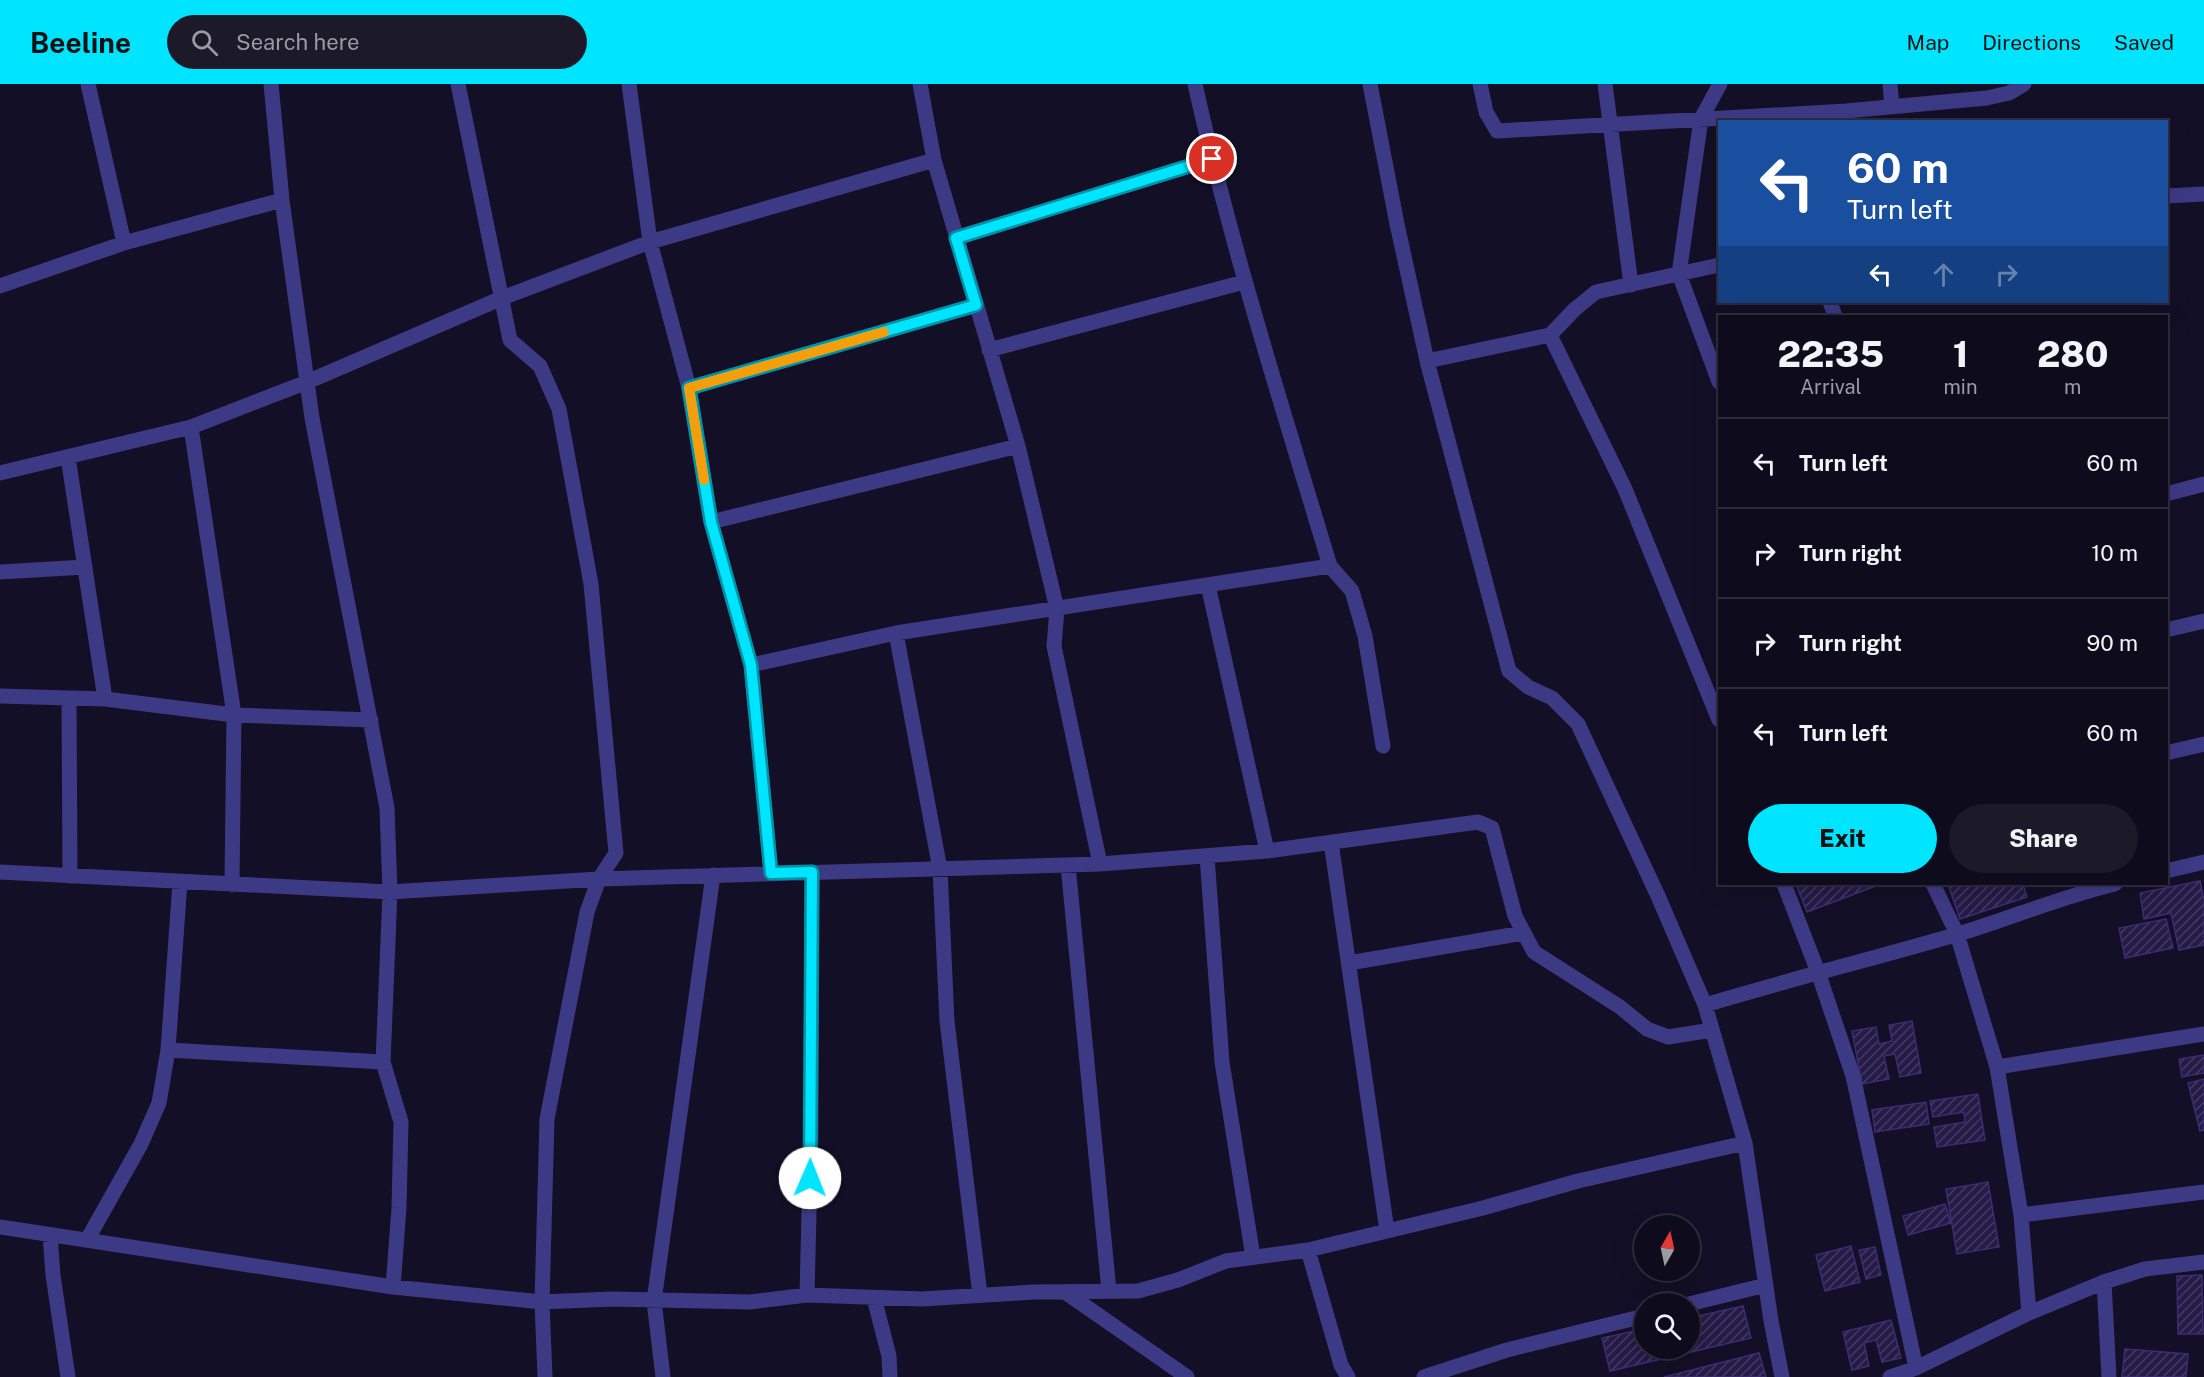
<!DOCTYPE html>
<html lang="en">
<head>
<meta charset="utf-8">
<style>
	:root { --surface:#0e0b1c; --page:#1c1929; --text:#f1f3f6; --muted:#9b9ba3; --line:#2e2b3b; --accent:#00e5ff }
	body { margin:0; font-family:"Public Sans",sans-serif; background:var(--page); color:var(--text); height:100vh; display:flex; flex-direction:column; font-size:22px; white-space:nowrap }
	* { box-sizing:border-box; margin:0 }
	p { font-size:20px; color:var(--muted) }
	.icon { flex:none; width:33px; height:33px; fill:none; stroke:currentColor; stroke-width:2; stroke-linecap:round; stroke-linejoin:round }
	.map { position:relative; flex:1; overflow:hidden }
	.details { position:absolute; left:1718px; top:231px; width:450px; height:570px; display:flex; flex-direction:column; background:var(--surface); border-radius:0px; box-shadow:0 6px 24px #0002,0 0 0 2px var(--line) }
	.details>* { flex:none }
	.top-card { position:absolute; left:1718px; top:36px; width:450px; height:183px; border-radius:0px; box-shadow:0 6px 24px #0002,0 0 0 2px var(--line); background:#1a4fa0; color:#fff; overflow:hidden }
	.needle { width:39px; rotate:9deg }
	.fabs { position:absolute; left:1634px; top:1131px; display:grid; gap:12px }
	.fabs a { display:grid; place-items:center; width:66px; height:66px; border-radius:50%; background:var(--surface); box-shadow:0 6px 24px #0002,0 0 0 2px var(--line); font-size:30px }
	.pin { position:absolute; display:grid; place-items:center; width:51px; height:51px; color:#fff; margin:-26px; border:3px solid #fff; border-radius:50%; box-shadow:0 2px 6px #0007 }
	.me { position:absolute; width:66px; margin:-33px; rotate:1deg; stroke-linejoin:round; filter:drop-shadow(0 0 4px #0008) }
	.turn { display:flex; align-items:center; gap:21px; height:126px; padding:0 30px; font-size:27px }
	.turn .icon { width:78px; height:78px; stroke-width:2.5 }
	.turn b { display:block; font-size:42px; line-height:51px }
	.lanes { display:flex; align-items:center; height:57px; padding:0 30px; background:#0003; justify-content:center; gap:30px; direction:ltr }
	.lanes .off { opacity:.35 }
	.eta { display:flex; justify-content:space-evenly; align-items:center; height:102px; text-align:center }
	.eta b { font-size:36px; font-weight:800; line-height:42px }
	.primary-button { display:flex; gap:12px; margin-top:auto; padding:12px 30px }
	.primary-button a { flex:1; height:69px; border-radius:36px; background:var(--accent); color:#111; font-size:24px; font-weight:800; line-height:69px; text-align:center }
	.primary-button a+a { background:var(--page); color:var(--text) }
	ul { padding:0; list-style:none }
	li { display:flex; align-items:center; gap:18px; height:90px; padding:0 30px; border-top:2px solid var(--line) }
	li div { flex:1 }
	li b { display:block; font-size:22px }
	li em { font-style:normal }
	header { display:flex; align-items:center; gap:36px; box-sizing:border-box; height:84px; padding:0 30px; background:var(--accent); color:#111 }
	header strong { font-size:28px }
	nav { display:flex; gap:33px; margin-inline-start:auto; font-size:21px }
	.search { width:420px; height:54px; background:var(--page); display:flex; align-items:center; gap:15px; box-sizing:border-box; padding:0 21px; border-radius:33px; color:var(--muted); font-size:22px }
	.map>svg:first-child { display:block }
	.building { fill:url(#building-hatch); stroke:#3b2d73; stroke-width:1.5 }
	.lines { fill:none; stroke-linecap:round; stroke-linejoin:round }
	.street { stroke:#3d3a85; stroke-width:15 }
	.route-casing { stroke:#0095a6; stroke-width:15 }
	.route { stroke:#00e5ff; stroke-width:10 }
	.slow { stroke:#f59e0b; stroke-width:10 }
</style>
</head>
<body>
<header>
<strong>Beeline</strong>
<div class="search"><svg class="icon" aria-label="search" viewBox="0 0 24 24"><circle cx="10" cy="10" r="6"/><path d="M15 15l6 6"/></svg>Search here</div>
<nav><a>Map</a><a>Directions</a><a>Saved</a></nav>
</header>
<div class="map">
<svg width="2204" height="1293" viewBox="0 0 2204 1293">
	<defs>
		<pattern id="building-hatch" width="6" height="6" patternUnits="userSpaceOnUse" patternTransform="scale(1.5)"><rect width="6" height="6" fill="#241b47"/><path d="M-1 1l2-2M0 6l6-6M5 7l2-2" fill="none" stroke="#433b63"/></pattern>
	</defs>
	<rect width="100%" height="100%" fill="#130f26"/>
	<path class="building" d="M2200,797L2204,817V861L2179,866L2171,829L2144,835L2140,809Z
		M1796,800H1881L1807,828Z
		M1948,800H2023L2027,813L1960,835Z
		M2166,835L2173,864L2125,874L2119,844Z
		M1912,937L1921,989L1900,993L1895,970L1884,972L1889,995L1862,1000L1852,947L1876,943L1879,960L1892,957L1889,941Z
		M2204,971V989L2182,993L2179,975Z
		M2204,995V1046L2200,1047L2188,999Z
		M1978,1010L1985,1056L1937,1063L1934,1043L1965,1038L1964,1028L1933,1033L1930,1017Z
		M1926,1018L1929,1040L1875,1048L1872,1026Z
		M1988,1098L1999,1163L1957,1170L1946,1105Z
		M1945,1120L1951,1139L1908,1151L1903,1132Z
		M1851,1162L1860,1198L1825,1207L1816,1171Z
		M1875,1163L1881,1191L1866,1195L1859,1166Z
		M2202,1191L2203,1250H2178L2177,1192Z
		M1743,1222L1751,1254L1610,1287L1602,1254L1644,1245V1264H1689V1234Z
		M1891,1236L1901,1274L1882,1278L1876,1256L1864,1259L1869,1282L1852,1286L1843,1248Z
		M2125,1265L2188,1270L2186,1293H2122Z
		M1759,1269L1766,1293H1664Z"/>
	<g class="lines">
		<path class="street" d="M88,0L124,159
			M271,0L282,116L312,334L387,724L390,808L383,978L401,1038L399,1124L393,1203
			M458,0L510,256L540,282L559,325L591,500L616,769L599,795L587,828L547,1035L542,1218L545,1293
			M629,0L650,158L689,304L711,438L751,581L771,789
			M920,0L934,76L1018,362L1057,525L1054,562L1100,780
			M1195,0C1231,163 1282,322 1330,482L1352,507L1365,552L1383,662
			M1370,0L1397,140L1427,277L1509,587L1528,603L1552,614L1578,640L1658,812L1705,921L1745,1059L1771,1237L1782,1293
			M1480,0L1486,28L1497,47L1846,27L1987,14L2009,9L2024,0
			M1605,0L1631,201
			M1890,0L1892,23
			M2166,112L2204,110
			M956,154L1212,75
			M0,202L124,159L282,116
			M1830,218L1835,232
			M1550,251L1625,405L1719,636
			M989,266L1244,198
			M1427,277L1550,251L1575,225L1596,208L1719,181
			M1719,298L1679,190L1701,35L1720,0
			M689,304L977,221
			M191,343L234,631L232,801
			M68,373L105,615
			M0,389L191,343L307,298L502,214L650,158L934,76
			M2166,410L2204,400
			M711,438L1018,362
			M0,488L85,483
			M1208,501L1267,767
			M2166,546L2204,537
			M896,549L940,785L947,937L980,1211
			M751,581L896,549L1330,482
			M0,612L105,615L234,631L371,636
			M69,614L70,792
			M2166,669L2204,660
			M1331,758L1387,1147
			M1207,772L1222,978L1253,1173
			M1068,781L1109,1207
			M2166,787L2204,778
			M0,788L390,808L599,795L1100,780L1267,767L1478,738L1492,744L1515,832L1534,868L1620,923L1647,945L1668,953L1712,946
			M1784,800L1818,888L1853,992L1916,1284
			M1933,800L1957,850L1997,983L2021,1131L2029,1229
			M1349,879L1523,849
			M1705,921C1788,896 1872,875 1955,851C2009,835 2060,813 2115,800
			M168,966L383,978
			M1997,983L2204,950
			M2021,1131L2204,1108
			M0,1143L393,1203L542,1218L612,1215L750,1218L807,1211L922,1215L1034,1208L1138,1207L1178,1196L1226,1177L1308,1166L1483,1124L1578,1097L1745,1059
			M50,1151L53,1191L68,1293
			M87,1156L141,1060L159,1019L168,966L180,798
			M1308,1166L1341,1281L1348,1293
			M2104,1198L2109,1293
			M1065,1208L1187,1293
			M807,1211L811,1047L812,788
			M874,1214L889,1272L890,1293
			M1689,1220L1766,1201
			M663,1293L654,1217L713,791
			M1424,1293L1507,1266L1644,1232
			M1890,1293L1916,1284L2029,1229L2104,1198L2145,1185L2204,1178"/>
	</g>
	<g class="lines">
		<g class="route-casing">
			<path id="route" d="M810,1094L812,788L771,789L751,581L711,438L689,304L976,221L956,154L1212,75"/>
		</g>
		<use href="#route" class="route"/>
		<path class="slow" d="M704,396L689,304L884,248"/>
	</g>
</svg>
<div class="fabs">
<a><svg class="needle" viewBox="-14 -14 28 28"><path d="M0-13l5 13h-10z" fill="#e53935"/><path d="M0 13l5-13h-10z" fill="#9b9ba3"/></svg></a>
<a><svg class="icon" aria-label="search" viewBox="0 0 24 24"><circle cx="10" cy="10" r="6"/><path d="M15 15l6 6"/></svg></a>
</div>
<div class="pin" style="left:1212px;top:75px;background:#d93025"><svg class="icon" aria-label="arrive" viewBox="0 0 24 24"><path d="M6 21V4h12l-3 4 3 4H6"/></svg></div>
<svg class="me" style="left:810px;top:1094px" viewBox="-20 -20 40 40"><circle r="19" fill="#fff"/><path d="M0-13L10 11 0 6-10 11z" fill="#00e5ff"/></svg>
<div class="top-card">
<div class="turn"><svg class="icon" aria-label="left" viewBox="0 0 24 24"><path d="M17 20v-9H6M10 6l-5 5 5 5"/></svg><div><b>60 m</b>Turn left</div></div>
<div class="lanes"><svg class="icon" aria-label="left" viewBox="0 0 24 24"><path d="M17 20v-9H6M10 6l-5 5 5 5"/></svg><svg class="icon off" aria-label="ahead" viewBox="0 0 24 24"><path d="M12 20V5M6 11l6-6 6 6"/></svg><svg class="icon off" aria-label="right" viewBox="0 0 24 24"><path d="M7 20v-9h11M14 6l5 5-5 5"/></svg></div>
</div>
<section class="details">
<div class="eta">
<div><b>22:35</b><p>Arrival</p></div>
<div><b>1</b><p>min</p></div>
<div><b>280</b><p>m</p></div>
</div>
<ul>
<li><svg class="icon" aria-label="left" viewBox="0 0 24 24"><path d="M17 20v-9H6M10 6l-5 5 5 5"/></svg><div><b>Turn left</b></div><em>60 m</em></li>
<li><svg class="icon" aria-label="right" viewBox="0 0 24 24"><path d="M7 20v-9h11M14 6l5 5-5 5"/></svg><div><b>Turn right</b></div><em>10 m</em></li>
<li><svg class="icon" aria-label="right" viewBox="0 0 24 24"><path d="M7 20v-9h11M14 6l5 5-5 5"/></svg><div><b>Turn right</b></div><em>90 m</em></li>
<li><svg class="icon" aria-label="left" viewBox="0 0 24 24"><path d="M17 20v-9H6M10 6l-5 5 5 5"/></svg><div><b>Turn left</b></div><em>60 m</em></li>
</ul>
<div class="primary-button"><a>Exit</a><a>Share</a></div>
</section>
</div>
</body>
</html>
